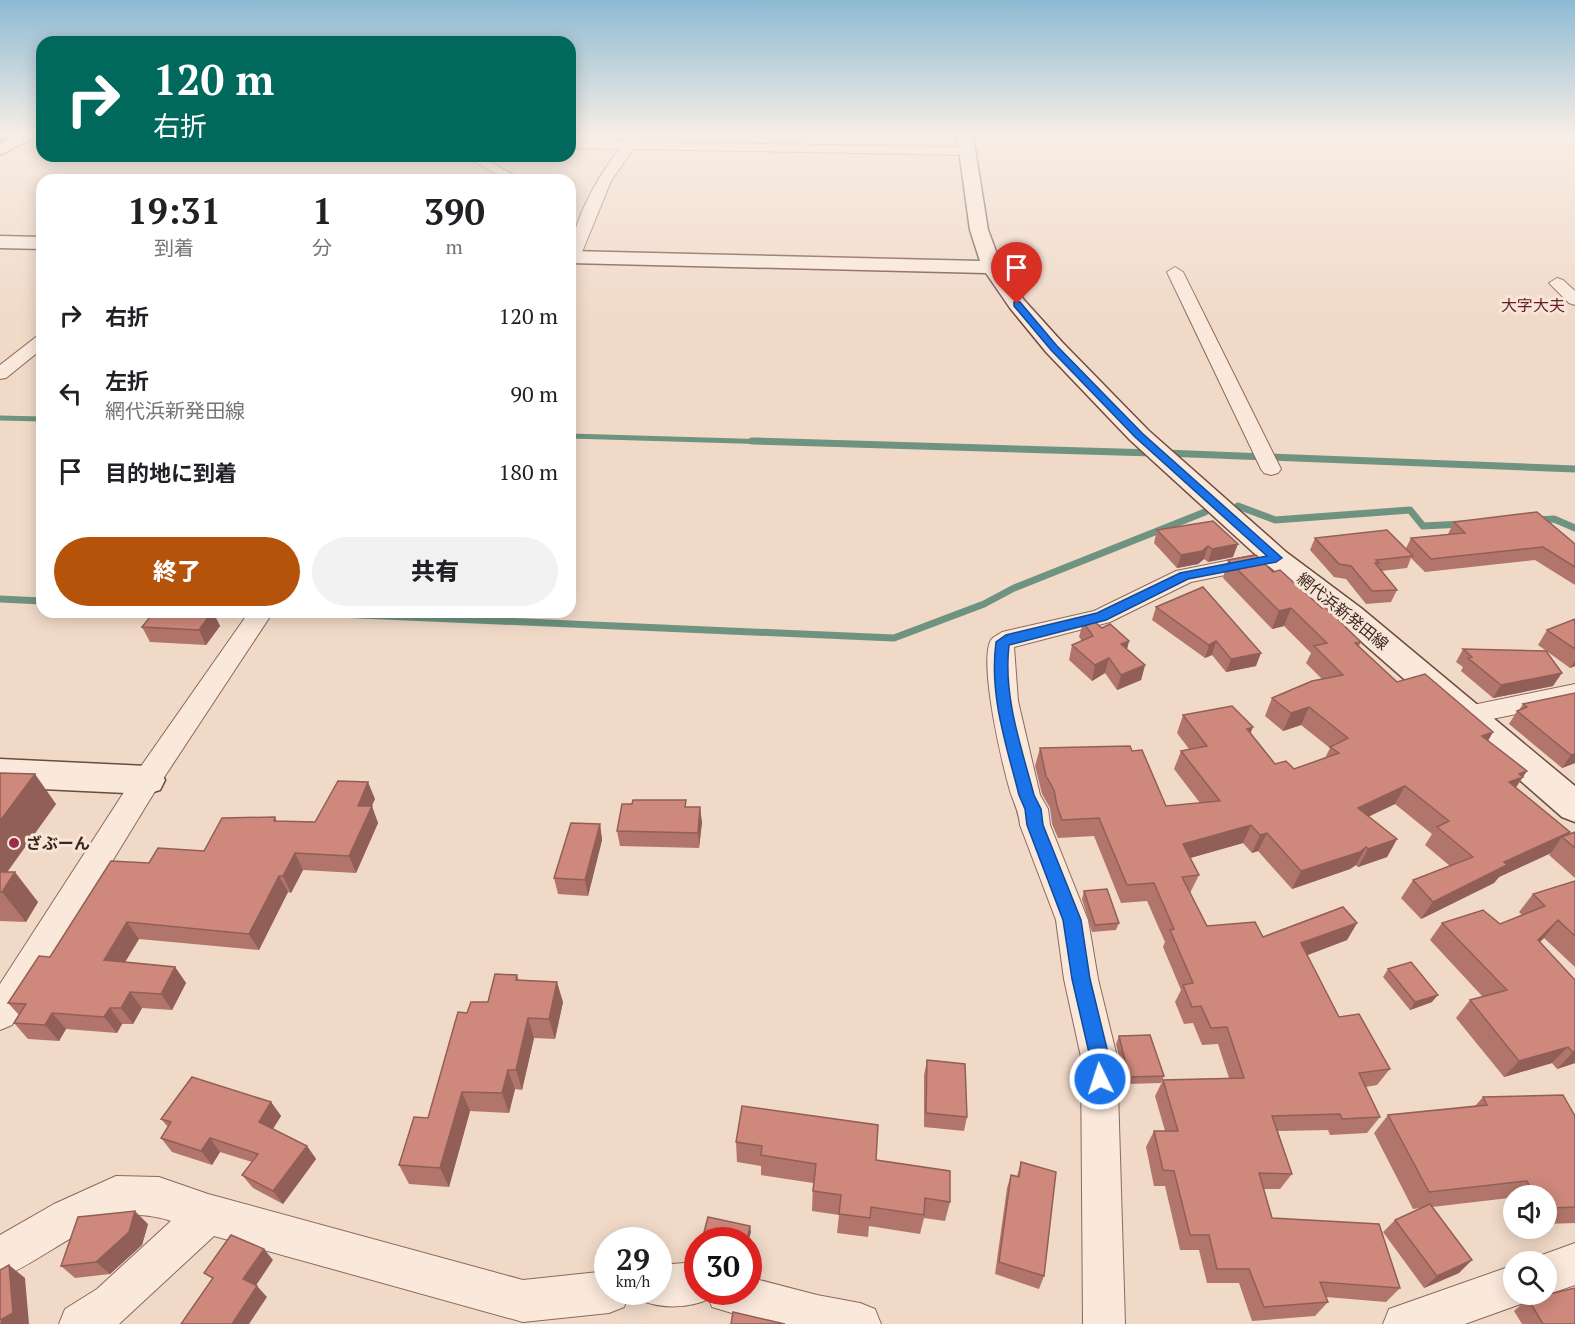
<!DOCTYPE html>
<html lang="ja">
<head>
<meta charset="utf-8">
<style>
	:root { --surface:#fff; --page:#f2f2f2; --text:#202124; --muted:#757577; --accent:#b45309 }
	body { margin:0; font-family:"PT Serif","Noto Sans JP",serif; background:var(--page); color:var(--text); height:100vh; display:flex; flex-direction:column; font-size:22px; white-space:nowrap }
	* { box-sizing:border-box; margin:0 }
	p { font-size:20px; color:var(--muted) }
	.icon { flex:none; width:33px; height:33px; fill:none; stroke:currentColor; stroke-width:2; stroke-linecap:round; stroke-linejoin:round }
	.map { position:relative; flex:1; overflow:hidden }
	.drawer { position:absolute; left:36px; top:174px; width:540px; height:444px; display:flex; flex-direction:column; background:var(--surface); border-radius:18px; box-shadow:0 3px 15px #0003 }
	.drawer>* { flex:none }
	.top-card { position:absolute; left:36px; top:36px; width:540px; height:126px; border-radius:18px; box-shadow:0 3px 15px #0003; background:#00695c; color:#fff; overflow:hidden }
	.fabs { position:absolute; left:1503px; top:1185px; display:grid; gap:12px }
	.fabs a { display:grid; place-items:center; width:54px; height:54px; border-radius:50%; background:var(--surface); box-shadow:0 3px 15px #0003; font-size:30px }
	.speed { position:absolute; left:594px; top:1227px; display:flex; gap:12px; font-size:30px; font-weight:700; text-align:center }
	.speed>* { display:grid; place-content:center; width:78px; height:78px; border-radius:50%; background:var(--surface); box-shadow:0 3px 15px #0003; line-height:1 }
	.speed small { font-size:15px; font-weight:400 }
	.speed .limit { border:9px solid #d22; background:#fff; color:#111 }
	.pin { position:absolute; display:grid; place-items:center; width:51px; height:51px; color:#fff; margin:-62px -26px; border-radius:50% 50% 50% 0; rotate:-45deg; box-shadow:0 0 6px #0007 }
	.pin .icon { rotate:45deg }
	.me { position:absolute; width:66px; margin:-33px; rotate:356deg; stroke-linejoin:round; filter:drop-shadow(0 0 4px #0008) }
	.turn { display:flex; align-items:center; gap:21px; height:126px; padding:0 18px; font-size:27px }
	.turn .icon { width:78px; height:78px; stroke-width:2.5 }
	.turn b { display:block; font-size:42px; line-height:51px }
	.eta { display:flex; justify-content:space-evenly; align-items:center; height:102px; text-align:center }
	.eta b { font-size:36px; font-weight:800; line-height:42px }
	.cta { display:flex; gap:12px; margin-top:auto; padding:12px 18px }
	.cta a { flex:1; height:69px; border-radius:36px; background:var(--accent); color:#fff; font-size:24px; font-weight:800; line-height:69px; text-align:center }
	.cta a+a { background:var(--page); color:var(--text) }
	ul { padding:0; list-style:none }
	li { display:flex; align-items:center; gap:18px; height:78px; padding:0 18px }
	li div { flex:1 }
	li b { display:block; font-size:22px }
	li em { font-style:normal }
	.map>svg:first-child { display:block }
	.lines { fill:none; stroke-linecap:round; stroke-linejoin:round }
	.stream-far1 { stroke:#6e9380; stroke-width:5 }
	.stream { stroke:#6e9380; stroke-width:7 }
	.street-casing { stroke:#8c685c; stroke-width:2 }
	.secondary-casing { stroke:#6e4a3f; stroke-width:3 }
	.street { fill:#fae8db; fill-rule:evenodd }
	.secondary { fill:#fae8db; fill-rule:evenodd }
	.wall { fill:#b2756b }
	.shaded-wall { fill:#915f57 }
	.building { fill:#cf887c; stroke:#915f57; stroke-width:1.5 }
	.route { fill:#1a73e8; stroke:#114b97; stroke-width:1.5 }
	.poi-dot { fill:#9d2a4a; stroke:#f7e5d7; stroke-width:2 }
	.labels { text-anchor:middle; stroke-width:6; stroke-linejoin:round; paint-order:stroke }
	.far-quarter-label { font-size:16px; fill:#6a1e23; stroke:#f7e5d7 }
	.street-label { font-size:16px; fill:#3c2620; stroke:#f7e5d7 }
	.poi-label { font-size:16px; font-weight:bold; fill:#3c2620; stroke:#f7e5d7; text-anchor:start }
</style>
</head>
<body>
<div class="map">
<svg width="1575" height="1324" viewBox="0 0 1575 1324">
	<rect width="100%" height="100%" fill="#f0d9c7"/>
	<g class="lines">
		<path class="stream-far1" d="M0,418L42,419
			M570,436L804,443"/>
		<path class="stream" d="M752,441L1153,453
			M1165,453L1575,469
			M1238,506L1275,520L1410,510L1423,526L1463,524
			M1538,520L1554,519L1575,528
			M0,599L42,601
			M291,612L894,638L984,604L1014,588L1205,512"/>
		<g class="street-casing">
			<path id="street" d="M629,136H641L638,142L968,147L974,151L968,155L633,149L611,181L580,257L578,260L570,261C570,225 598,175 620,149L570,148V140L626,141Z
				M464,156H480L523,180H507Z
				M1175,267L1183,272L1281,469L1278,473L1271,475L1264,473L1261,469L1167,272Z
				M1557,278L1563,280L1575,291V305L1569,303L1549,283Z
				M42,336V349L6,378L0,379V365L36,337Z
				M1261,554L1269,556L1272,561L1269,566L1191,582L1110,622L1014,647L1018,701L1040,795L1048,809L1050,825L1088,920L1098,979L1117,1057L1125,1324H1083L1081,1057L1064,979L1056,920L1020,825C1019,813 1015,805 1011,794C1003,769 978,661 991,640C994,636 998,635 1002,632L1094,611L1176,571Z
				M249,612H273L157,788L12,1025L0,1030V984L137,772Z
				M1575,684V702L1468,724L1458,722L1455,715L1458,708L1468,706Z
				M116,1176L159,1177L208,1194L523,1280L608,1271V1292H630L624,1307L609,1313L523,1322L214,1236L119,1324H59L65,1309L97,1289L171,1221C158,1216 129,1212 116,1217C74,1230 40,1262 0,1278V1235L54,1204Z
				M1575,1243V1285L1546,1295V1262H1530L1531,1259Z
				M698,1262V1292H748V1277L817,1295L860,1303L875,1309L881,1324H768L712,1307L709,1299C689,1308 663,1309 643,1301L639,1292H658V1265Z
				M1514,1265V1294H1531L1529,1301L1465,1324H1383L1389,1309Z"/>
		</g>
		<g class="secondary-casing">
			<path id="secondary" d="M17,136H37L0,155V144Z
				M957,136H973L988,230L1002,267L1024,300L1062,342L1148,430L1286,552L1361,608L1575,786V822L1562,817L1339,622L1266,564L1130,440L1046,352L1010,308L986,273L570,263V251L980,261L970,230Z
				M0,236L42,237V249L0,248Z
				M0,759L147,766L160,770L165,780L160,790L147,794L0,787Z"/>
		</g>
		<use href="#street" class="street"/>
		<use href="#secondary" class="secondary"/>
	</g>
	<path class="wall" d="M1213,521L1233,557L1208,562L1204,559L1198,564L1177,568L1154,543L1157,530Z
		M1454,522L1575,544V585L1535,560L1425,572L1411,558L1407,568L1381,571L1397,590L1391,602L1366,604L1346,579L1334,577L1310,550L1315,538L1406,548L1411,538L1448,534Z
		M1228,560L1273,572L1322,608L1361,642L1359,646L1397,682L1493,732L1488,741L1516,788L1568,835L1575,832V878L1549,855L1551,853L1499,877L1494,883L1421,919L1401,898L1413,880L1450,866L1425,845L1432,834L1395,804L1368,817L1397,839L1387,857L1358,867L1356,865L1350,869L1292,889L1258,851L1252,853L1243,843L1190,858L1199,875L1190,893L1207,926L1263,937L1357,923L1347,940L1307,955L1339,1017L1390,1069L1377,1085L1366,1087L1380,1117L1367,1133L1330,1135L1328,1130L1278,1131L1292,1174L1280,1189H1264L1272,1218L1400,1288L1386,1302L1326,1297L1328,1302L1315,1316L1252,1321L1239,1283H1207L1199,1250H1180L1165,1186H1154L1146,1147L1154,1131H1165L1155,1096L1163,1080L1229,1078L1218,1044L1202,1045L1193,1023L1184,1024L1175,1002L1181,990L1163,947L1165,942L1147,901L1121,903L1094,836L1058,838L1052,824L1050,808L1042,794L1035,766L1040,748L1132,751L1166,806L1200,803L1174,769L1181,751L1189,749L1177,733L1183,715L1250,733L1275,764L1294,769L1325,758L1330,748L1301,725L1283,731L1265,716L1272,698L1322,679L1306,663L1311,653L1284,626L1272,629L1223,578Z
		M1203,587L1256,666L1226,672L1212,655L1205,658L1152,620L1156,607Z
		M154,612H213L220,626L206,645L150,642L142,627Z
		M1575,619V666L1570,668L1538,645L1547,630Z
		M1083,622L1102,628L1129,641L1127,649L1145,665L1141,680L1117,690L1105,673L1092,681L1069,660L1072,645L1082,641L1079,637Z
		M1463,649L1553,686L1493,698L1461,671L1463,667L1456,662Z
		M1575,693V763L1562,768L1509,724L1517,711L1519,710L1523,704Z
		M0,773L56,804L7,872L38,902L26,922L0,921Z
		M375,799L371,806L378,823L356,873L303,870L291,893L288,892L259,950L139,939L125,962L175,967L186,983L172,1010L142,1008L133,1024H122L117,1033L66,1029L59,1041L28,1039L14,1023L19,1015L8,1003L50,957L149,863L204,851L275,817L277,821L315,822Z
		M686,807L702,822L699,848L620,846L617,831Z
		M600,824L602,840L588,896L558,894L554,878Z
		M1575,881V967L1544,938L1540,942L1575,980V1063L1557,1069L1552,1063L1504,1077L1456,1018L1470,1000L1483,997L1430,940L1442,923L1500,924L1522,915L1519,912L1533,894Z
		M1084,891L1119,923L1116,930L1092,932L1082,899Z
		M1388,969L1432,1002L1410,1010L1383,977Z
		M517,975L519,980L563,1002L555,1039L534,1038L522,1090L515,1089L509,1113L470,1111L449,1187L409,1184L399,1165L428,1118L467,1013L488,1002Z
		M1119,1036L1164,1076L1161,1083L1126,1084L1116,1044Z
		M927,1060L967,1117L964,1131L924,1127V1075Z
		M1483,1097L1575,1116V1223L1546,1224V1196H1514V1208L1509,1198L1432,1207L1459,1273L1424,1288L1383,1232L1395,1220L1421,1208L1413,1209L1374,1133L1388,1115L1475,1106Z
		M271,1102L281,1116L273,1129L307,1146L316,1159L283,1204L253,1188L242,1175L252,1162L220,1152L212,1165L172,1152L161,1138L168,1127L161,1119Z
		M736,1142L876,1160L950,1202L945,1221L924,1218L920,1234L869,1226L868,1237L837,1233L839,1215L812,1211L813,1183L761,1175V1166L737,1162Z
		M1021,1162L1044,1276L1039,1289L995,1274L1007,1188L1011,1175L1017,1176Z
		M148,1224L142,1245L110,1274L75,1278L61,1266Z
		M1528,1299L1575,1324H1522L1514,1311Z"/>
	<path class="shaded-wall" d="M0,136H14L0,142Z
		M1238,544L1233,557L1208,562L1212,549Z
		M1208,546L1204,559L1198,564L1177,568L1181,555Z
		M1291,608L1284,626L1272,629L1279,611Z
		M212,612H213L220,626L206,645L199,630Z
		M1129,641L1125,656L1121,644Z
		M1216,641L1212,655L1205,658L1209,645Z
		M1261,653L1256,666L1226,672L1231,659Z
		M1109,658L1105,673L1092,681L1095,665Z
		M1575,661V666L1570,668Z
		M1145,665L1141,680L1117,690L1121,675Z
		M1562,673L1553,686L1493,698L1501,685Z
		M1309,707L1301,725L1283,731L1291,713Z
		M1253,727L1246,745L1247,729Z
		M1493,732L1482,750V736Z
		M1575,754V763L1562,768L1571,755Z
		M1527,771L1515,789L1509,782L1519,774Z
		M35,774L56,804L0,882V821Z
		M368,782L375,799L364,822L358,806Z
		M1405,786L1395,804L1348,826L1358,808Z
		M372,806L378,823L356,873L349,856Z
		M700,807L702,822L699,848L698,833Z
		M600,824L602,840L588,896L585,880Z
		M1251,825L1243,843L1176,862L1183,844Z
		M1570,832L1565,839L1562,837L1551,853L1499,877L1494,883L1421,919L1433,902L1504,862Z
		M1267,833L1258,851L1252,853L1260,835Z
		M1397,839L1387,857L1358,867L1368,849Z
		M1366,847L1356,865L1350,869L1292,889L1301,871Z
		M295,853L303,870L291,893L283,876Z
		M15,872L38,902L26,922L2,892Z
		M279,876L288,892L259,950L249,934Z
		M1558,920L1544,938L1524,957L1538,940Z
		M127,922L139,939L116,977L104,960Z
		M1357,923L1347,940L1292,961L1301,943Z
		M175,967L186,983L172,1010L161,994Z
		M557,982L563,1002L555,1039L549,1019Z
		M130,992L142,1008L133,1024L121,1008Z
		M1438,995L1432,1002L1410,1010L1415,1002Z
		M110,1008L122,1024L117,1033L104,1017Z
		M52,1013L66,1029L59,1041L45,1025Z
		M528,1018L534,1038L522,1090L516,1070Z
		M1568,1047L1552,1063L1504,1077L1519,1061Z
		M1575,1051V1063L1557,1069L1573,1052Z
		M508,1070L515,1089L509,1113L502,1093Z
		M462,1092L470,1111L449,1187L440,1168Z
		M271,1102L281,1116L268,1136L259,1122Z
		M210,1138L220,1152L212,1165L201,1151Z
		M307,1146L316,1159L283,1204L273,1191Z
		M135,1211L148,1224L142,1245L110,1274L96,1262Z
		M750,1226L751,1232L748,1243V1240H747Z
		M264,1249L273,1260L253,1290L243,1279Z
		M1472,1260L1459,1273L1424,1288L1437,1276Z
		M9,1265L25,1278L29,1324H0Z
		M257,1286L267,1297L249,1324H232Z"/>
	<path class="building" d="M1537,512L1575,544V567L1543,547L1431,559L1411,538L1465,533L1454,522Z
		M1213,521L1238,544L1212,549L1208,546L1202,551L1181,555L1157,530Z
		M1387,530L1413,556L1376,560L1379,563H1375L1397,590L1372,591L1351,566L1339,564L1315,538Z
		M1256,555L1273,572L1280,570L1322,608L1325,607L1361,642L1355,643L1397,682L1425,674L1493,732L1482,736L1527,771L1519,774L1523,777L1509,782L1570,832L1504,862L1507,865L1433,902L1413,880L1473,857L1437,827L1449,821L1405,786L1358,808L1397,839L1368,849L1366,847L1360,852L1301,871L1267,833L1260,835L1251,825L1183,844L1199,875L1182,877L1207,926L1255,922L1263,937L1343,907L1357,923L1301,943L1339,1017L1359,1014L1390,1069L1359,1073L1380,1117L1342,1119L1340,1114L1272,1116L1292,1174L1259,1173L1272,1218L1379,1224L1400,1288L1320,1282L1328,1302L1264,1307L1249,1269H1217L1209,1235H1190L1174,1171L1163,1170L1154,1131H1178L1163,1080L1244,1078L1227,1027L1211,1028L1201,1006L1192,1007L1183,985L1193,983L1170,930L1174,929L1154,883L1127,885L1099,818L1062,820L1057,806L1054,790L1046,776L1040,748L1130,746L1132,751L1142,750L1166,806L1220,801L1181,751L1207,746L1183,715L1232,706L1253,727L1247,729L1275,764L1286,761L1294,769L1339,753L1330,747L1348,738L1309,707L1291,713L1272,698L1312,681L1343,675L1314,646L1327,643L1291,608L1279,611L1228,560Z
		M1203,587L1261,653L1231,659L1216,641L1209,645L1156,607Z
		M154,612H212L199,630L142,627Z
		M1089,617L1102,628L1110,624L1129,641L1121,644L1145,665L1121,675L1109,658L1095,665L1072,645L1093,636L1083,622Z
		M1575,619V649L1547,630Z
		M1463,649L1546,651L1562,673L1501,685L1468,658L1472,657Z
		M1575,693V754L1571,755L1517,711L1527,707L1523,704Z
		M0,773L35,774L0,821Z
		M338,781L368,782L358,806H372L349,856L295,853L283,876H279L249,934L127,922L104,960L175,967L161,994L130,992L121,1008H110L104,1017L52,1013L45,1025L14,1023L26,1004L8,1003L39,956L50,957L111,861L149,863L158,848L204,851L222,818L275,817L274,821L315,822Z
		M633,800H686L685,807H700L698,833L617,831L622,804H632Z
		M571,823L600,824L585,880L554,878Z
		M1575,832V848L1562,837Z
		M0,872H15L2,892H0Z
		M1575,881V936L1558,920L1538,940L1575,980V1051L1573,1052L1568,1047L1519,1061L1470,1000L1507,990L1442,923L1483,910L1500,924L1545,906L1533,894Z
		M1107,889L1119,923L1095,925L1084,891Z
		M1411,962L1438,995L1415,1002L1388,969Z
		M495,974L517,975L516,980L557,982L549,1019L528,1018L516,1070H508L502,1093L462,1092L440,1168L399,1165L414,1117L428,1118L458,1012L467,1013L471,1002H488Z
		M1150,1035L1164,1076L1129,1077L1119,1036Z
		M927,1060L965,1064L967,1117L926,1113Z
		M192,1077L271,1102L259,1122L307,1146L273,1191L242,1175L258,1154L210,1138L201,1151L161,1138L171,1122L161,1119Z
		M1563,1095L1575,1116V1207L1552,1208L1546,1197V1196L1545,1195H1534L1527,1181L1429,1192L1388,1115L1487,1105L1483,1097Z
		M742,1106L878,1125L876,1160L950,1171V1202L925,1198L924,1215L871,1207L870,1218L839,1214L841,1195L813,1191L816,1164L761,1155L762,1146L736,1142Z
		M1021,1162L1056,1172L1044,1276L999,1262L1011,1175L1019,1177Z
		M1430,1204L1472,1260L1437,1276L1395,1220Z
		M135,1211L129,1232L96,1262L61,1266L78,1217Z
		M708,1217L750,1226L747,1240H702Z
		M231,1235L264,1249L243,1279L257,1286L232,1324H181L213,1278L204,1273Z
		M9,1265L13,1313L0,1320V1270Z
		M1575,1288V1324H1543L1528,1299Z
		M733,1312L785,1324H731Z"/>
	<linearGradient id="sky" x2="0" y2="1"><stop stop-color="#8ebad3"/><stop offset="0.42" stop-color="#f8eee6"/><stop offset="1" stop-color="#f8eee6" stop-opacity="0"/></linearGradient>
	<rect width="1575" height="322" fill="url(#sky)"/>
	<path class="route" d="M1014,302H1020L1057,346L1142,433L1282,558L1276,562L1188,579L1106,620L1009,645C1003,696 1021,746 1034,795L1041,809L1043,825L1081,920L1090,979L1109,1057V1079L1107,1085L1100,1088L1093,1085L1090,1079V1057L1072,979L1063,920L1027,825L1025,809L1019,795C1006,744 989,695 996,642L1006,635L1097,613L1180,573L1267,556L1135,437L1051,350L1014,306Z"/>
	<circle class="poi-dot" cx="14" cy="843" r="6"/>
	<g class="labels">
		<g class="far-quarter-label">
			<text x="1533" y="311">大字大夫</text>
		</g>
		<g class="street-label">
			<text transform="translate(1343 611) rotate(39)" y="6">網代浜新発田線</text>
		</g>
		<g class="poi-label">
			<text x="26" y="849">ざぶーん</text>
		</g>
	</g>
</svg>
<div class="fabs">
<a><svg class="icon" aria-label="sound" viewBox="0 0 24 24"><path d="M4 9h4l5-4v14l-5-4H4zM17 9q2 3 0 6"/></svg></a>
<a><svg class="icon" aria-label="search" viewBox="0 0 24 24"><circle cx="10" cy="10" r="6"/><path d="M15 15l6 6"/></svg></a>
</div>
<div class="speed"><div>29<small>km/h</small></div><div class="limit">30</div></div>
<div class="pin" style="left:1017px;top:304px;background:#d93025"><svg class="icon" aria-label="arrive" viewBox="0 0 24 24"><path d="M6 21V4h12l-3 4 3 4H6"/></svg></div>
<svg class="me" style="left:1100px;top:1079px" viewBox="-20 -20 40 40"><circle r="17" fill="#1a73e8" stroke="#fff" stroke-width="3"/><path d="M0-11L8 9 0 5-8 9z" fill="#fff"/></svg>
<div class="top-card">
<div class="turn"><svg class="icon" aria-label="right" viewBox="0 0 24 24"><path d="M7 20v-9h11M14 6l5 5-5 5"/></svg><div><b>120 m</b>右折</div></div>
</div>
<section class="drawer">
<div class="eta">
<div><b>19:31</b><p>到着</p></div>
<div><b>1</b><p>分</p></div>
<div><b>390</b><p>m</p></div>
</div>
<ul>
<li><svg class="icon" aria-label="right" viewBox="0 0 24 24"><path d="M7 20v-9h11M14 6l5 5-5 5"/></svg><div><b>右折</b></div><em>120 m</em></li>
<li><svg class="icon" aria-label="left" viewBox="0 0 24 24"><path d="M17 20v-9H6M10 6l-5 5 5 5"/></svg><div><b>左折</b><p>網代浜新発田線</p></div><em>90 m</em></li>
<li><svg class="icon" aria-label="arrive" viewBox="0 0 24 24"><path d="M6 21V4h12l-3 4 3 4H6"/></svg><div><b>目的地に到着</b></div><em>180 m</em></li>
</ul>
<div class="cta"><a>終了</a><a>共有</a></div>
</section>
</div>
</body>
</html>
